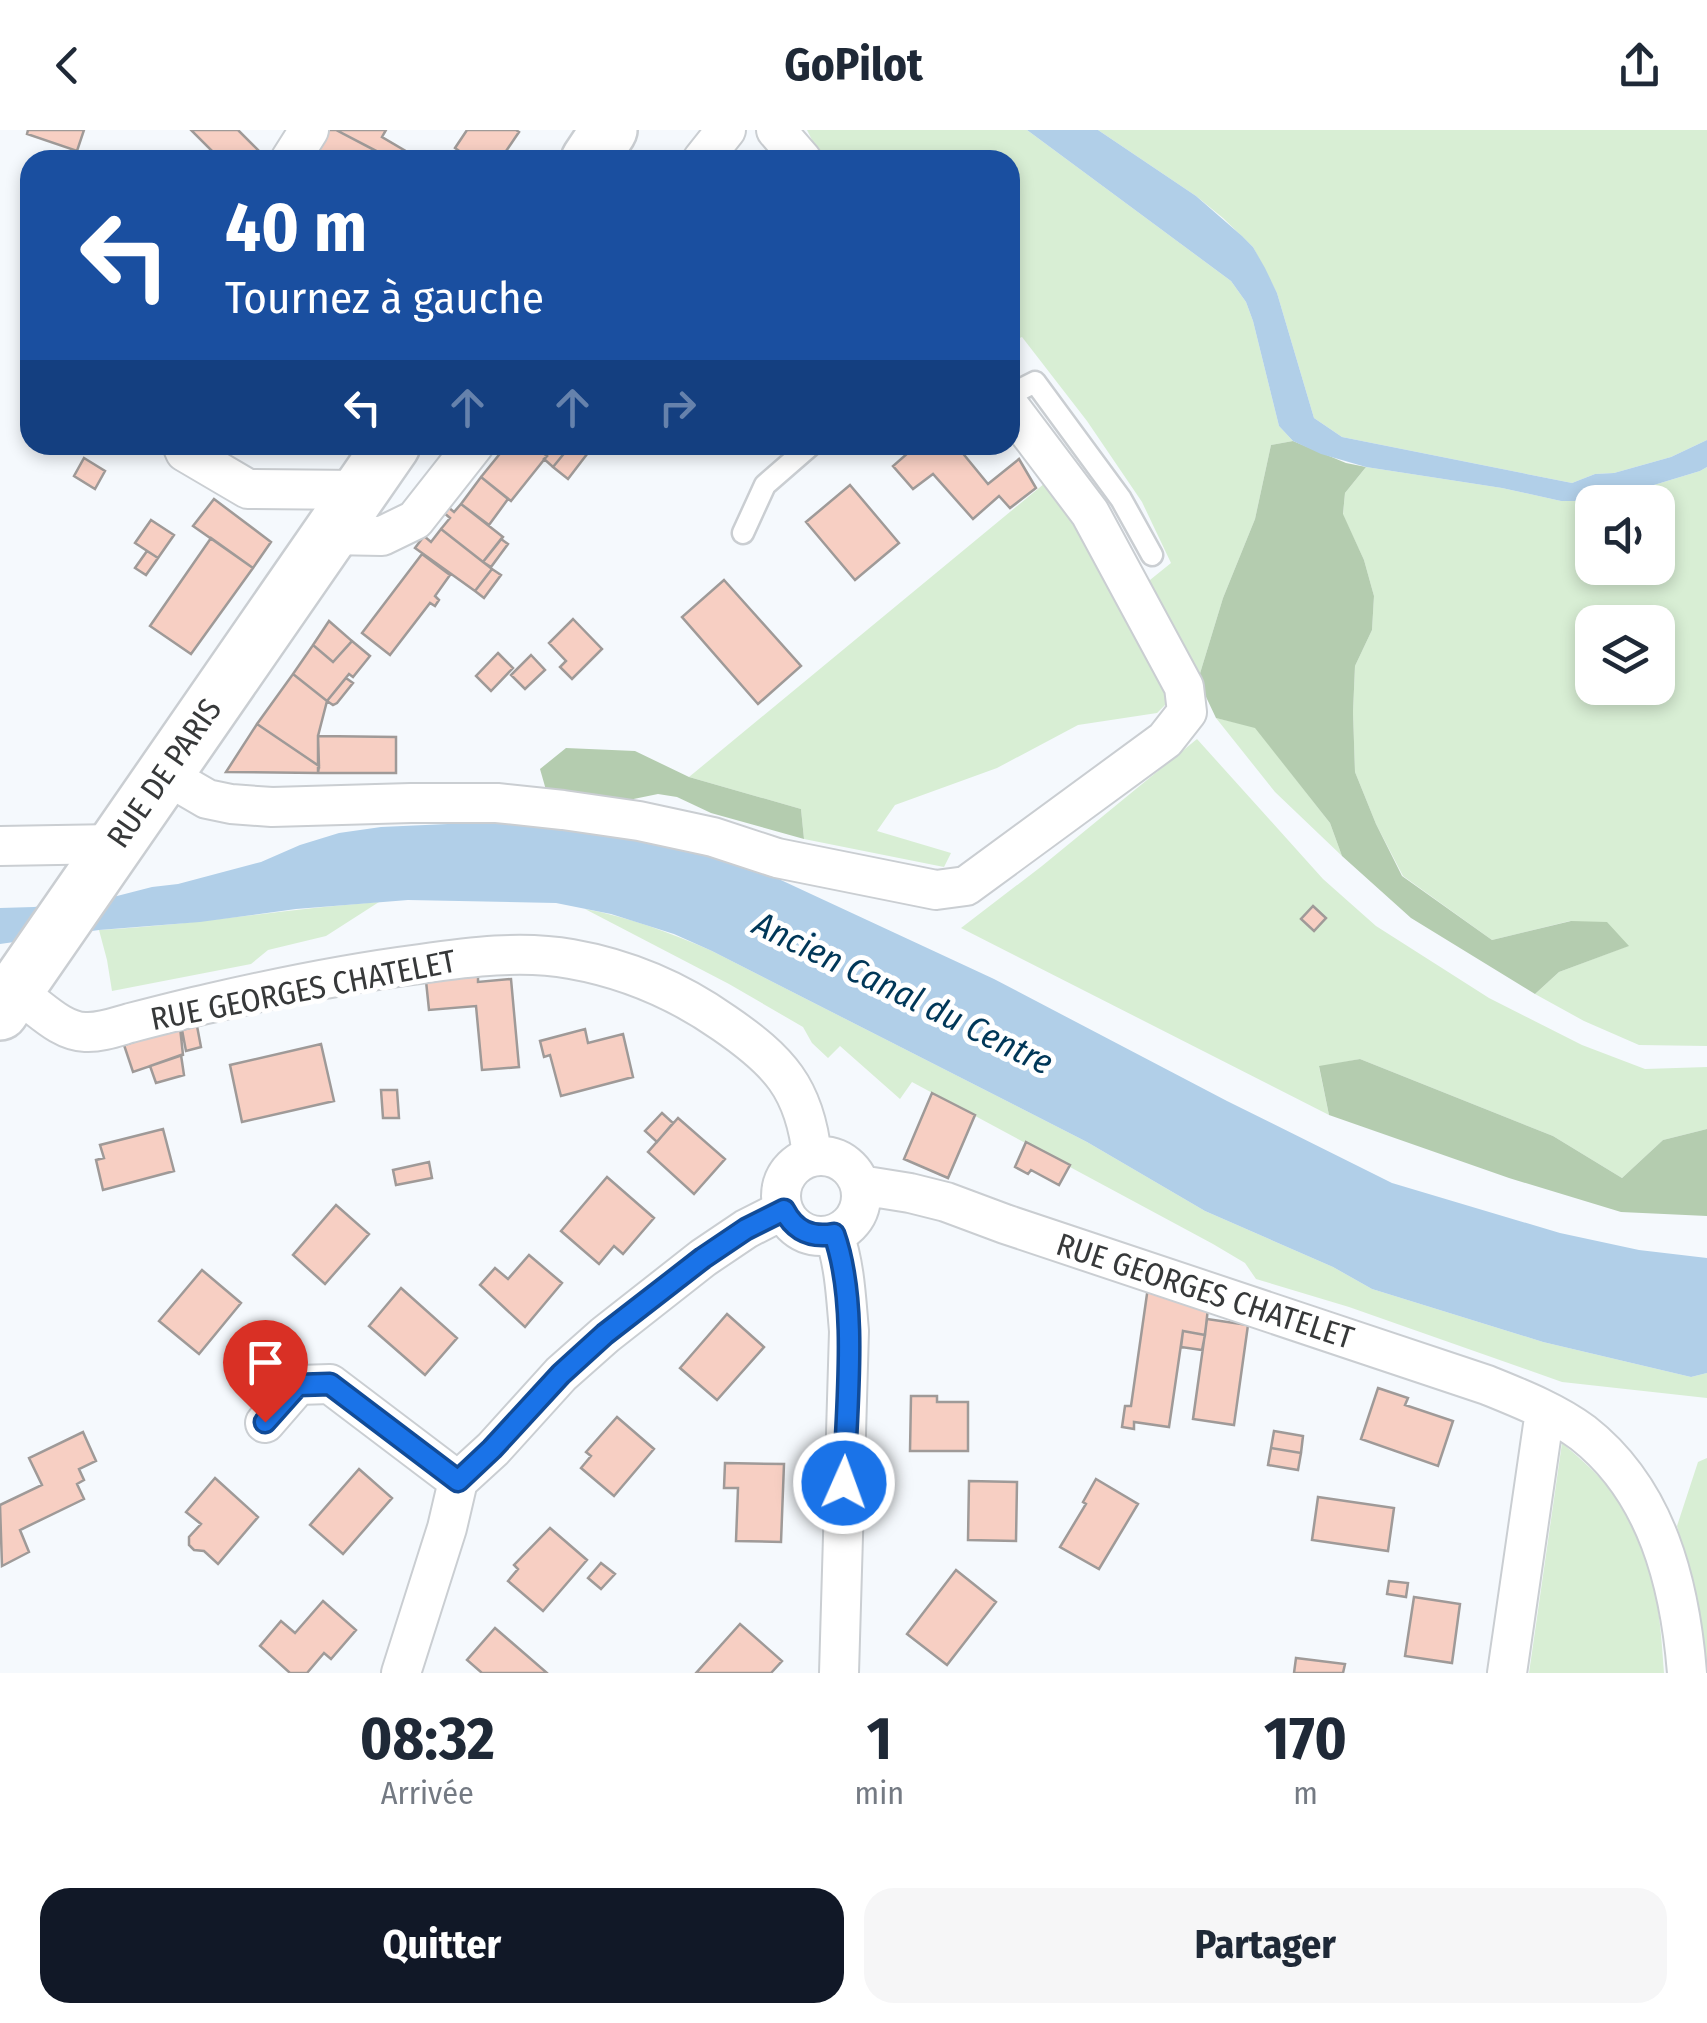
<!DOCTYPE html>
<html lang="fr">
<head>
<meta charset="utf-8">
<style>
	:root { --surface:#fff; --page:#f6f6f7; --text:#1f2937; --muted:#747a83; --accent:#111827 }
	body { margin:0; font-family:"Fira Sans Condensed",sans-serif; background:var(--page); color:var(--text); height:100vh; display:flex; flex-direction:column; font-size:38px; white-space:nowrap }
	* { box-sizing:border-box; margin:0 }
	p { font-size:32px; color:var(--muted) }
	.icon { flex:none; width:55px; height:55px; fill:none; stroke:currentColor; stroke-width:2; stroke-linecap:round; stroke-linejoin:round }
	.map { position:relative; height:1543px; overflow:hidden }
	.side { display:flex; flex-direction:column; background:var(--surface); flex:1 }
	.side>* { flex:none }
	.hud { position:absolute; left:20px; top:20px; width:1000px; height:305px; border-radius:30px; box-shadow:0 5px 15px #0003; background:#1a4fa0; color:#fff; overflow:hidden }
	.tools { position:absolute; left:1575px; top:355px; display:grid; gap:20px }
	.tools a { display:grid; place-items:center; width:100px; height:100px; border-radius:20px; background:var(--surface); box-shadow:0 5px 15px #0003; font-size:50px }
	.pin { position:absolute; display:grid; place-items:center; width:85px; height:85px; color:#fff; margin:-102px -42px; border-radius:50% 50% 50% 0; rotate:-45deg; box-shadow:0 0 10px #0007 }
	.pin .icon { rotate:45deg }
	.me { position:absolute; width:110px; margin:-55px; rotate:2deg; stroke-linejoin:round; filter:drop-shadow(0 0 8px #0008) }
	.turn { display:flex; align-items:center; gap:35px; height:210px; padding:0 40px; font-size:45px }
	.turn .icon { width:130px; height:130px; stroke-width:2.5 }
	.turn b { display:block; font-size:70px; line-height:85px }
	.lanes { display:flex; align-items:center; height:95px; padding:0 40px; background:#0003; justify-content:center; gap:50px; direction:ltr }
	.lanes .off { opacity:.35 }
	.eta { display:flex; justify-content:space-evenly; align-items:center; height:170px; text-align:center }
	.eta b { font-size:60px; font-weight:700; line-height:70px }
	.button { display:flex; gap:20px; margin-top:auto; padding:20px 40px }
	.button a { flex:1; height:115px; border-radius:30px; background:var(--accent); color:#fff; font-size:40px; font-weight:700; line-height:115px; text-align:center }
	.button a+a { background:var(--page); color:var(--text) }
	header { display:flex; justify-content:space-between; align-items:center; height:130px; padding:0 40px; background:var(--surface); font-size:45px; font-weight:700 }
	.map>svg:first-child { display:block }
	.green { fill:#d8eed4; fill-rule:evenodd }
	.forest { fill:#b4ccaf }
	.water { fill:#b1cfe8 }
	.building { fill:#f7cfc3; stroke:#9f9a98; stroke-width:2.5 }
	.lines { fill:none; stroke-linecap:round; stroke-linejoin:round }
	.lane-casing { stroke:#caced2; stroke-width:25 }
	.street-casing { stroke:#caced2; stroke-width:42 }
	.secondary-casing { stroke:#caced2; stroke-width:60 }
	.lane { stroke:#fff; stroke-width:20 }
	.street { stroke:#fff; stroke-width:38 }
	.secondary { stroke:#fff; stroke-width:55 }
	.route-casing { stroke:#114b97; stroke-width:25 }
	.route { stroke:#1a73e8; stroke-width:18 }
	.labels { text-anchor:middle; stroke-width:10; stroke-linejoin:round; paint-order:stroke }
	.street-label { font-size:32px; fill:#37393a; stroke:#fff }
	.water-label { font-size:35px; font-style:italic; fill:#003758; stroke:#fff }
</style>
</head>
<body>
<header><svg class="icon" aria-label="back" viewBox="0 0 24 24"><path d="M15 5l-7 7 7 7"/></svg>GoPilot<svg class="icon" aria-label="share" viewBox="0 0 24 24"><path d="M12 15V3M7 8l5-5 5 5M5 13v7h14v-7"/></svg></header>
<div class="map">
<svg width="1707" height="1543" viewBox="0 0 1707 1543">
	<rect width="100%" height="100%" fill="#f5f9fd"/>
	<path class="green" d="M807,0H1027L1231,151L1246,172L1253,191L1279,296L1293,311L1271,315L1255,389L1223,468L1198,550L1145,454L1171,433L1142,372L1087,291L1022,207L1010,212V30H828L815,16Z
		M1098,0H1707V310L1671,327L1614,343L1595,344L1572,353L1342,307L1314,288L1277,163L1253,117L1223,88L1196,66Z
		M1366,337L1502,358L1561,371H1580L1621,365L1700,341L1707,337V916L1639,915L1584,891L1535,864L1559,842L1628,816L1570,791L1492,810L1403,746L1376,694L1355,642L1353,582L1355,536L1372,500L1374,466L1364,430L1343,385L1345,363ZM1592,372H1658V438H1592ZM1592,492H1658V558H1592Z
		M1045,353L1126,473L1165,546L1168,572L1157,583L1078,595L997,638L895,675L877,701L951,723L944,737L804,709L801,679L689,647Z
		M1216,588L1255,597L1330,693L1342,726L1275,662Z
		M1197,609L1323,749L1376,796L1489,868L1582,915L1645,939L1707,937V999L1663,1010L1622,1048L1553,1006L1360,929L1319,937L1329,985L961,798L1042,736Z
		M379,772L326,806L268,820L251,834L112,861L107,830L99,800C193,795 285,779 379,772Z
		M585,779C629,787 671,803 712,821L1087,1012L1205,1081L1333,1137L1372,1159L1543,1212L1691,1247L1707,1243V1268L1562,1252L1349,1177L1256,1149L1245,1133L1213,1114L912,952L900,969L840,916L828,928L812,913L803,897L729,854Z
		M1562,1313C1580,1328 1598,1344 1613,1363C1654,1415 1660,1479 1664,1543H1529Z
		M1707,1328V1543L1697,1467L1677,1396L1698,1332Z"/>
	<path class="forest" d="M1293,311L1346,333L1366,337L1345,363L1343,384L1364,430L1374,466L1372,500L1355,536L1353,582L1355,642L1376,694L1402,746L1492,810L1571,791L1607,792L1629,816L1559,842L1535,864L1411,788L1342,726L1330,693L1255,598L1216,588L1198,550L1223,468L1255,389L1271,315Z
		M566,618L635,621L689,647L801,679L804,709L711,683L677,667L658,664L614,673L546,660L540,639Z
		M1360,929L1553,1006L1622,1048L1663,1010L1707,999V1086L1621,1082L1509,1048L1329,985L1319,936Z"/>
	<path class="water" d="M1027,0H1098L1196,66L1242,106L1253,117L1265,138L1277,163L1314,288L1342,307L1572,353L1595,344L1614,343L1671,327L1707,310V337L1700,341L1621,365L1580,371H1561L1502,358L1366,337L1321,324L1293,311L1279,296L1253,191L1246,172L1231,151Z
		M492,692L625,700L753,737L994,849L1227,971L1392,1053L1560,1103L1639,1120L1707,1128V1243L1691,1247L1543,1212L1372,1159L1333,1137L1205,1081L1087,1012L712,821L674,804L611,784L556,773L408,770L296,779L200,792L99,800L0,814V778L34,777L117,766L152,757L178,754L261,732L300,715L339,703L381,697Z"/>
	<path class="building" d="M28,0H84L77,21L27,4Z
		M191,0H238L262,24L258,30H221Z
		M326,0H336L386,26L383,30H319L312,26Z
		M336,0H386L382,7L409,23L405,30H393Z
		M467,0H516L519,2L500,30H472L455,18Z
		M507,315H533L547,326L511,371L481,347Z
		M533,315H571L553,337L544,329L547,326Z
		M571,315H594L568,349L553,337Z
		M917,315H956L988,354L1019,329L1036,358L1010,378L999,366L973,389L933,344L913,359L893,336Z
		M84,328L105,341L95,359L74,346Z
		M481,347L508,369L489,395L461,374Z
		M850,355L899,413L855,450L806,392Z
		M214,369L271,412L253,438L193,396Z
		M461,374L503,407L483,432L441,399L450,388L443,382L448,377L454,382Z
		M151,390L174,405L158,428L135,413Z
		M441,399L492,439L475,461L415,418L424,406L431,412Z
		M211,408L253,438L191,524L150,496Z
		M501,409L508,414L491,437L483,432Z
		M147,421L158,428L146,445L135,438Z
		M422,424L450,445L435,466L439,470L435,476L430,473L390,525L362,503Z
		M492,439L501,445L484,468L475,461Z
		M724,450L801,536L758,574L682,487Z
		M573,489L602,519L572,549L560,537L566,531L549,513Z
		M329,491L352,511L333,532L313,515Z
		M352,511L370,526L353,547L349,544L327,571L293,544L313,515L333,532Z
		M498,523L513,538L491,561L476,546Z
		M531,525L545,540L525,559L511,545Z
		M293,544L327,571L318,606L319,636L257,594Z
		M346,548L353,553L337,573L333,575L327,571Z
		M257,594L319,636L318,643L226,642Z
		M318,606L396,607V643H318Z
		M1313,776L1326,788L1314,801L1301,789Z
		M478,846V852L511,849L519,937L482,940L476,876L429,880L426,851Z
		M197,896L201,917L186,921L182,900Z
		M180,897L183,925L133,942L124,915Z
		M585,899L588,913L623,904L633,947L561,966L550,925L544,927L540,911Z
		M321,914L334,971L242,992L230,935Z
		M181,925L184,945L156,953L150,936Z
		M381,960H397L399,988H383Z
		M932,963L975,985L948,1048L904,1029Z
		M662,983L673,993L657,1012L645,1001Z
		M678,988L725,1029L694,1064L648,1022Z
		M163,999L174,1041L103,1060L96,1030L104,1028L100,1015Z
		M1026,1012L1070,1035L1059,1055L1031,1040L1028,1044L1015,1037Z
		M429,1032L432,1048L396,1055L393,1040Z
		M607,1047L654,1088L623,1124L614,1116L599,1134L561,1101Z
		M336,1075L369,1104L325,1154L293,1125Z
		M529,1125L562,1153L525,1197L480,1155L495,1138L508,1149Z
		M202,1140L241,1173L199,1224L159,1191Z
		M1148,1157L1208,1178L1205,1205L1183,1201L1169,1297L1134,1292V1299L1122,1297L1125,1276H1131Z
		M401,1158L457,1208L425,1245L369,1196Z
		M727,1184L764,1217L717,1270L680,1238Z
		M1207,1189L1248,1195L1234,1295L1193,1289Z
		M1183,1201L1205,1205L1202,1220L1181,1217Z
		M1378,1258L1408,1268L1405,1275L1453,1291L1438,1336L1361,1309Z
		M911,1266H937V1272H968V1321H910Z
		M617,1287L654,1319L614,1366L581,1338L591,1326L586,1322Z
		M1274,1301L1303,1306L1301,1323L1271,1318Z
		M83,1302L96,1331L79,1339L84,1350L77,1354L84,1369L20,1400L29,1422L2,1436L0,1375L42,1355L29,1328Z
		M1271,1318L1301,1323L1298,1340L1268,1335Z
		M725,1333L784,1334L781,1412L736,1411L738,1358H724Z
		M359,1339L392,1368L343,1424L310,1395Z
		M215,1348L258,1387L218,1434L204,1421L194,1420L189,1415V1407L201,1394L186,1382Z
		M1096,1349L1138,1374L1099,1439L1060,1417L1086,1374L1083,1372Z
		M969,1351L1017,1352L1016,1411L968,1410Z
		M1318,1367L1394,1378L1388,1421L1312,1410Z
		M550,1398L587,1430L543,1481L508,1451L518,1439L514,1435Z
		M601,1433L615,1444L601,1459L588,1448Z
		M956,1440L996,1472L947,1535L907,1504Z
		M1389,1451L1408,1453L1406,1467L1387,1464Z
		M1414,1467L1460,1474L1452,1533L1405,1526Z
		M323,1471L356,1500L331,1529L324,1523L307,1543H290L260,1516L281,1491L295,1503Z
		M740,1494L782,1531L771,1543H696Z
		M495,1498L547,1543H482L467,1530Z
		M1296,1528L1345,1534L1343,1543H1294Z"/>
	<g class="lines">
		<g class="lane-casing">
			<path id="lane" d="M1010,265L1035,252L1121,369L1152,425
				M743,403L765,355L811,315"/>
		</g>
		<g class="street-casing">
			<path id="street" d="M776,0L802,30
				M290,30L309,0
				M702,30L726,0
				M182,315L185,322L248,359L360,360
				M329,405L382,406L415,390L474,315
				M164,644L207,669L231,674L272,677L411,673H497L563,680L639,691L713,707L777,728L936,760L966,756L1165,610L1187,582L1184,557L1090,383L1010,277
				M0,716L115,714
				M14,861C37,874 58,901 85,902C100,903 116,897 130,893C157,886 184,879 211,873C280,857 350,843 420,834C469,827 522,820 571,829C628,839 677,860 724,893C778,930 805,958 812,1026
				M781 1066a40 40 0 1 1 80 0a40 40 0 1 1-80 0Z
				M860,1055L910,1063L946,1072L1005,1094L1487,1255C1519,1268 1555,1282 1583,1303C1657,1361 1680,1454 1687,1543
				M834,1104C845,1136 846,1168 849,1201L839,1543
				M265,1293L298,1255L330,1254L458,1351
				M401,1543L447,1398L458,1351L493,1319L561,1244L605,1205L703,1128L746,1099L783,1080
				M1507,1543L1545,1281"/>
		</g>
		<g class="secondary-casing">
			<path id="secondary" d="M589,30L609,0
				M0,882L392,315"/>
		</g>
		<use href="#lane" class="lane"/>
		<use href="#street" class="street"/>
		<use href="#secondary" class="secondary"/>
	</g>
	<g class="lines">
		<g class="route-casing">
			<path id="route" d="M265,1292L298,1255L330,1254L458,1351L492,1319L561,1244L605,1204L703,1128L746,1099L784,1080C795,1101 811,1108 834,1104C859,1174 846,1279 844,1353"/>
		</g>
		<use href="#route" class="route"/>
	</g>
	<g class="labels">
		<g class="street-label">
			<text transform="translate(164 643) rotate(-55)" y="11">RUE DE PARIS</text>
			<text transform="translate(303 860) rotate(-11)" y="11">RUE GEORGES CHATELET</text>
			<text transform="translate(1205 1161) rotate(18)" y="11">RUE GEORGES CHATELET</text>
		</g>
		<g class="water-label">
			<text transform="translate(903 863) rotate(26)" y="12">Ancien Canal du Centre</text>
		</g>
	</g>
</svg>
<div class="tools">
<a><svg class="icon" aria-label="sound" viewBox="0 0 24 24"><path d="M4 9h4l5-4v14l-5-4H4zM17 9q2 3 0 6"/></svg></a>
<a><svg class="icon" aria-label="layers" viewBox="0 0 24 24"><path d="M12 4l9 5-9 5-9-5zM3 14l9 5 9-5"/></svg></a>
</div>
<div class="pin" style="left:265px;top:1292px;background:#d93025"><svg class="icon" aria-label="arrive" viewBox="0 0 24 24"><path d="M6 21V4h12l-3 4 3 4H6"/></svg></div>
<svg class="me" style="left:844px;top:1353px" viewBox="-20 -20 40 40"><circle r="17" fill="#1a73e8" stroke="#fff" stroke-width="3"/><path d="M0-11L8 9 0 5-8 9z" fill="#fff"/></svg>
<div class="hud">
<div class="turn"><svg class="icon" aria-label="left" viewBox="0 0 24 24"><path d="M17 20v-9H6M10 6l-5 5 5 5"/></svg><div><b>40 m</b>Tournez à gauche</div></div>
<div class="lanes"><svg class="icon" aria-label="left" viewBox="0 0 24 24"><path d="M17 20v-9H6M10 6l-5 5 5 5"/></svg><svg class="icon off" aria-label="ahead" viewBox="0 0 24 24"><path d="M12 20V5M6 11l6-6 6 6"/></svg><svg class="icon off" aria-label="ahead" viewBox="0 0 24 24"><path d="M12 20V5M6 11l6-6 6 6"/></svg><svg class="icon off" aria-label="right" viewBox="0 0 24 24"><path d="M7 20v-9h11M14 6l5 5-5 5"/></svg></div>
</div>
</div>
<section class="side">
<div class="eta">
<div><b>08:32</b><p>Arrivée</p></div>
<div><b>1</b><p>min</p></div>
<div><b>170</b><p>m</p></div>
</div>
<div class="button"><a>Quitter</a><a>Partager</a></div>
</section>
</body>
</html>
